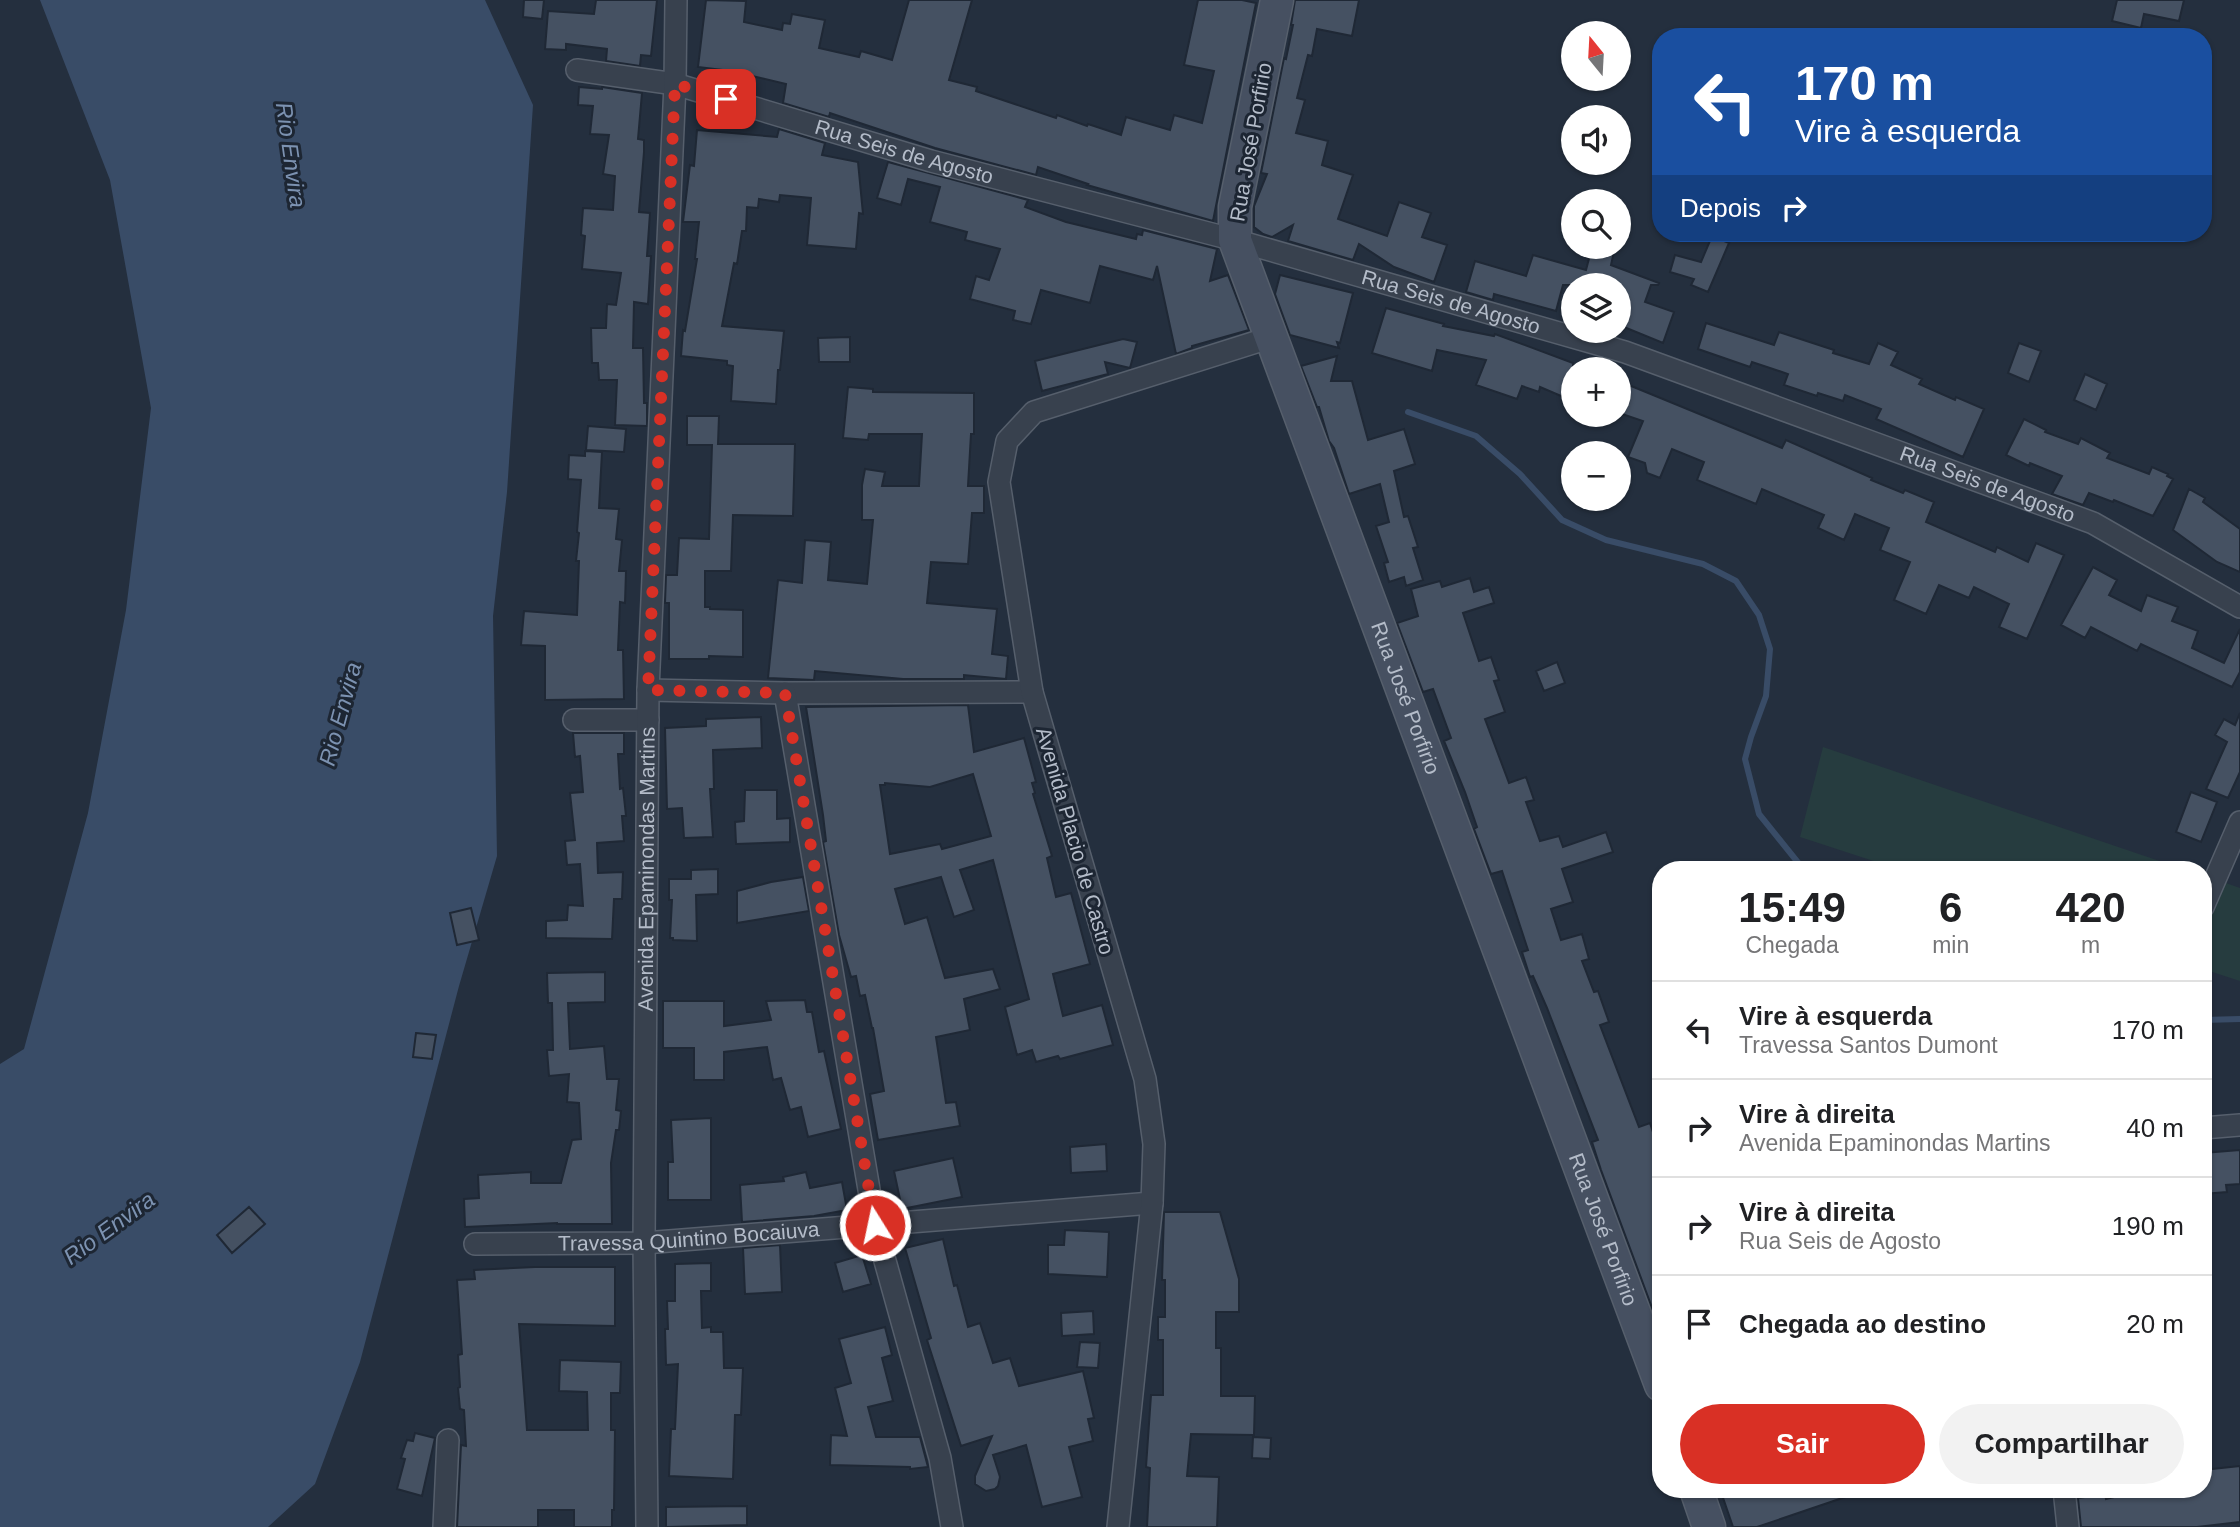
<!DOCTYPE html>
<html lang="pt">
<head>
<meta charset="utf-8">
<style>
	:root { --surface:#fff; --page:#f2f2f2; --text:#202124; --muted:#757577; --line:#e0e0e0; --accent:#d93025 }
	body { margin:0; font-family:Arial,sans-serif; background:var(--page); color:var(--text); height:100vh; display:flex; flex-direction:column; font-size:26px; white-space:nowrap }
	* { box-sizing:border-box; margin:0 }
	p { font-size:23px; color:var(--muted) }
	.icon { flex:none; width:38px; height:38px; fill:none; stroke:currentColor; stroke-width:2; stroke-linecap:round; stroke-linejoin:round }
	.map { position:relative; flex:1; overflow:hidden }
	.details { position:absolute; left:1652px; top:861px; width:560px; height:637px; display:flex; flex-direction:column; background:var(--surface); border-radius:28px; box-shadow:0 2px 5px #0004 }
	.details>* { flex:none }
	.top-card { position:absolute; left:1652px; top:28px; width:560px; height:214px; border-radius:28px; box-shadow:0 2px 5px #0004; background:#1a4fa0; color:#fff; overflow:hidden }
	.needle { width:46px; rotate:342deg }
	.buttons { position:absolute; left:1561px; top:21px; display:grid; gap:14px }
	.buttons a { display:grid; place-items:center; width:70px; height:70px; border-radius:50%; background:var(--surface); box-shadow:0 2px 5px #0004; font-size:35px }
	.pin { position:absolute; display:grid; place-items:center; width:60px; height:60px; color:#fff; margin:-30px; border-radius:14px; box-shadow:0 4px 10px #0006 }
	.me { position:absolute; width:77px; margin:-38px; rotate:350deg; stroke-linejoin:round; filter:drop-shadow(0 0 5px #0008) }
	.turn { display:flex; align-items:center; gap:24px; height:147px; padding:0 28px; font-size:32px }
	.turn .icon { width:91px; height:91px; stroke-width:2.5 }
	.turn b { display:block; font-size:49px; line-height:60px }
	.then { display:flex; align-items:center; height:66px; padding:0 28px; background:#0003; gap:14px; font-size:26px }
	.eta { display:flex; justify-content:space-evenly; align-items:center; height:119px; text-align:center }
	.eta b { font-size:42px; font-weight:700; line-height:49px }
	.cta { display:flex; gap:14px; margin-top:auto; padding:14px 28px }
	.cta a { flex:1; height:80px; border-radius:42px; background:var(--accent); color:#fff; font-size:28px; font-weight:700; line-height:80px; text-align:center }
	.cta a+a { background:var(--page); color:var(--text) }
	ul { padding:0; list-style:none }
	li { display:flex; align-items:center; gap:21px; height:98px; padding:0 28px; border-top:2px solid var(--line) }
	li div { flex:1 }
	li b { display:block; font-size:26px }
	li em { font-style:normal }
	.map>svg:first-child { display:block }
	.green { fill:#263c3f }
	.water { fill:#394c67 }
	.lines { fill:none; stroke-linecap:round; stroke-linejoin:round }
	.stream { stroke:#394c67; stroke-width:6 }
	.building { fill:#455162; stroke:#1f2835; stroke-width:2; fill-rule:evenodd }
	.street-casing { stroke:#565f6c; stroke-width:24 }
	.secondary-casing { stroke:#565f6c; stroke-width:35 }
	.street { stroke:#38414e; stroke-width:21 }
	.secondary { stroke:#465061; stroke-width:32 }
	.route { stroke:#d93025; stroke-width:12; stroke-dasharray:0 21.6 }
	.labels { text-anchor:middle; stroke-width:6; stroke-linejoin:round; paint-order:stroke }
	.street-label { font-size:21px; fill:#b4bcc9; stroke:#1d2633 }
	.water-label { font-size:23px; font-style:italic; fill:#7c92b1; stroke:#1d2633 }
</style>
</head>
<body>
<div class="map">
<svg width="2240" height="1527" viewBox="0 0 2240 1527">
	<rect width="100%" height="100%" fill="#242f3e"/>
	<path class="green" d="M1823,747L2186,870H1901L1800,837Z
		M2203,875L2240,888V981L2203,969Z"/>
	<path class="water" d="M40,0H485L533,105L507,492L493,616L497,856L459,986L360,1362L315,1484L268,1527H0V1064L24,1049L88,813L126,610L151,408L110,180Z"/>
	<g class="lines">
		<path class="stream" d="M1408,412L1476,436L1520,474L1562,520L1606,540L1703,564L1736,581L1759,615L1770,649L1766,696L1751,737L1745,759L1759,814L1804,870
			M2203,1020L2240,1019"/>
	</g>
	<path class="building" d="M524,0H544L542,19L523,17Z
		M596,0H657L651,56L641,55L640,66L606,61L607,49L566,44V50L545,49L548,11L594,14Z
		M706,0L746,1L744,22L782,30L783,23L790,24L792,14L825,20L819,48L859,57L861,51L892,60L909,0H972L949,80L977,87L976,91L1056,118L1057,115L1087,126L1088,124L1121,135L1126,117L1170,130L1174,115L1202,123L1214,71L1184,65L1198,0H1242L1256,3L1213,221L1087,185L1088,184L1038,167L1036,175L935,148L830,113L829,117L783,103L786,84L731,71L698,67Z
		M1295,0H1359L1352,36L1317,29L1312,56L1308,55L1297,98L1305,100L1296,133L1328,141L1322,165L1353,175L1338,219L1387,236L1399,202L1431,213L1422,237L1447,245L1434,282L1394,267L1359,244L1353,260L1288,241L1293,225L1272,237L1263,234L1254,227V206L1267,174L1261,173L1284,58L1286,59L1293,25H1291Z
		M2117,0H2184L2179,21L2144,14L2141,28L2112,21Z
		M579,87L602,89V87L642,93L638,139L644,140V152L639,212L650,213L647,256H651L648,304L634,302L633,348H643L644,403H647V426L615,425L617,380H599L598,363H592L591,328H606L607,304L616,305L621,273L582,269L585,236L581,235L583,208L613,210L615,176L603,174L609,135L590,134L593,106L578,105Z
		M779,129L825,143L822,155L858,162L863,214L859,213L856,249L807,245L811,198L780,195L779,202L759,199L758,208L747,207L746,231H742L737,264L734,263L722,326L784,331L780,370H778L776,404L731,401L733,366L727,365V361L681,356L683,330L685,331L697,259H695L699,222H683L690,165L694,166L697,130L777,137Z
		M888,162L1028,200L1025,207L1066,222L1136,239L1137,234L1142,235L1143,230L1217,249L1210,281L1228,275L1249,330L1192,346V348L1176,354L1157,266L1153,280L1100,266L1090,303L1041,290L1031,324L1013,320L1015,311L970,299L976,276L989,280L1000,249L965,240L967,232L930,222L940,187L908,179L901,205L877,198Z
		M1712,236L1729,243L1708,292L1691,285L1694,279L1670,272L1675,255L1701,262Z
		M1592,247H1615L1611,265L1659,283L1658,285H1651L1645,302L1674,312L1663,343L1619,325V285H1563L1556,311L1494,294L1493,300L1466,292L1475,261L1526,276L1533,255L1586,270Z
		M1280,275L1353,293L1340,343L1337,342L1339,348L1290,335L1275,294Z
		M1386,308L1444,324L1443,326L1494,336L1495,334L1573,363V385L1568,399L1540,387L1539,392L1522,386L1517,399L1476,385L1486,360L1437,350L1432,371L1372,353Z
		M1706,323L1774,345L1779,332L1834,350L1833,353L1869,364L1878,343L1898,352L1891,365L1922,379L1919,384L1955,400L1956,397L1984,409L1963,457L1876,419L1881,409L1845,395L1843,401L1818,393L1817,396L1784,385L1788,374L1752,362L1750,367L1698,349Z
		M850,337V362H819L818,338Z
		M1123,339L1137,342L1130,368L1105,362L1108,374L1042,391L1035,361Z
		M2019,343L2041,351L2029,382L2008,373Z
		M1337,356L1331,381H1352L1368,440L1404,429L1415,464L1394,471L1404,517L1408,516L1418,547L1413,548L1423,580L1406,586L1404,577L1389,582L1384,563L1388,562L1376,526L1389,522L1380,484L1349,494L1334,448L1329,441L1319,407H1317L1301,366Z
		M2085,374L2107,384L2096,410L2074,400Z
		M1619,381L1782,448L1786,440L1872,478L1871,480L1903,493L1905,490L1934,502L1926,522L1995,552L1997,547L2028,562L2036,543L2064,555L2027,639L1999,627L2009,604L1974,587L1969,598L1939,585L1926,614L1894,600L1910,562L1880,550L1889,528L1855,514L1844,540L1818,528L1824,515L1762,489L1756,504L1697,480L1704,462L1672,449L1660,478L1647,473L1645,463L1628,457L1643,421L1619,413Z
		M848,387L873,389V392L974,393V434H971L968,486H984V513H972L968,564L931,562L927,603L997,609L992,654L1008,656L1006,679L964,675V679H903L815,671L814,680L768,678L778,580L802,583L805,540L831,542L828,580L867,584L873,520H862V485L865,469L885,472L882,486H919L922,434H869L868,440L843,438Z
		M687,416H719L718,444H795L793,516L733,515L731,571H705V607H710V609L743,610V657L709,656V659H669V603H665L666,575H677L679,538L709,539L712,445H687Z
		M2024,419L2046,430L2045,432L2078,444L2081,438L2110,453L2107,458L2149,474L2152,467L2168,474L2167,476L2173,479L2153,516L2114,500L2113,502L2089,493L2083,505L2052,494L2062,476L2030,463L2029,466L2006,455Z
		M588,426L626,429L624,452L586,450Z
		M585,451L602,452L599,508L619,509L616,539L622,540L619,571H626L625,603L620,602L618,650H623L624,699L545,700V646L521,645L524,611L577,615L579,561H576L579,533L577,532L581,480L568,479L569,455L585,456Z
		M2189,489L2205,498L2203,502L2240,529V572L2217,562L2173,530Z
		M2093,567L2117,580L2109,595L2141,611L2147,595L2178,607L2172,621L2198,631L2192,648L2224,663L2240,629V672L2232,687L2141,644L2137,651L2091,627L2085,638L2061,625Z
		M1470,578L1474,592L1489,587L1494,603L1463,613L1479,661L1491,657L1499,680L1494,681L1505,712L1485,719L1509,783L1526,777L1534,800L1526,802L1540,841L1559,836L1563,847L1606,832L1613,852L1562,869L1573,902L1551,909L1561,940L1582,934L1589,959L1582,961L1594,992L1598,991L1609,1022L1600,1025L1639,1127L1650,1123L1661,1157V1332L1601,1170L1592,1142L1598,1140L1547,1008L1533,976L1530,977L1522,952L1528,950L1502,871L1491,874L1474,829L1477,827L1465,792L1444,741L1451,738L1433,689L1423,692L1397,623L1418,616L1411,589L1440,581L1442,587Z
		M1557,662L1565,683L1544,691L1536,671Z
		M968,705L974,752L1024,738L1036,782L1032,783L1035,793L1033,794L1052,856L1047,858L1056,897L1071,893L1090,964L1053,974L1063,1016L1102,1005L1113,1045L1060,1059L1058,1056L1036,1062L1032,1050L1017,1055L1005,1007L1029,999L993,860L960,870L974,910L954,917L941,877L895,889L905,924L927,917L945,978L993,969L1000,989L964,999L970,1030L936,1037L946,1103L956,1102L960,1126L878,1140L870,1094L884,1091L873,1028H872L865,995L860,996L856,976L851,977L839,935L823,842L826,841L823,815L806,707ZM973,774L991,836L942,849L940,844L890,854L880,785H885V783L930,787Z
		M2240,713V772L2228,798L2206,789L2227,742L2215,735L2224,719L2235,725Z
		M761,717L762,748L713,750L714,789H710L713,837L684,838L682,808L667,809L665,728L706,726V719Z
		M573,733H624V754H618L620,789L623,788L626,816H622L624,841L597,843L598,873L623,872L622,899H614L612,939L546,938V921L567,920L568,905L583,906L580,864L567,865L565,841L575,840L570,793L583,792L580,756L575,757Z
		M745,790H777V819L790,818V842L736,844L735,822L744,821Z
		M2191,792L2217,802L2201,842L2176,832Z
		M718,869V894L696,895L697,941L673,940V938H670L672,900H669V879H691V870Z
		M803,877L809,911L737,923V891L771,882Z
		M471,908L479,940L457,945L450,913Z
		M605,972V1002L568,1003L570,1049L604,1046L607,1079H619L616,1110L621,1111L619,1130H616L611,1163L612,1224H557V1223L465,1227L464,1199L479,1198L478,1175L531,1172V1183H561L572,1140L581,1139L579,1103L567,1102L569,1074L549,1076L547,1050H553L552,1003H548L547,973Z
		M805,1000L807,1012H812L819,1052L824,1051L841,1129L808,1137L801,1107L790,1110L781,1078L773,1080L767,1047L724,1052V1080H694V1048H663V1001H724V1026L771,1020L766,1001Z
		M416,1033L436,1035L432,1059L413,1057Z
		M711,1118V1200H668V1162H673L671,1120Z
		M1106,1144L1107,1171L1071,1173L1070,1147Z
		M2240,1150V1184L2226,1185L2227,1192L2203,1194V1153Z
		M953,1158L962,1197L902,1209L894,1171Z
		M806,1172L810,1188L842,1182L847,1210L814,1216L742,1222L740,1185L784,1181L783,1177Z
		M249,1207L265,1224L232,1253L217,1235Z
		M1164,1212H1220L1239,1279V1312H1216V1348H1221V1396H1255L1254,1435L1191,1434L1187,1476L1219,1477L1217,1527H1147L1150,1468L1146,1467L1151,1395H1163V1340H1158V1317H1165V1280H1162Z
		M1065,1230L1109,1232L1107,1277L1048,1274V1245H1064Z
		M943,1239L954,1286L957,1285L968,1327L980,1323L993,1363L1010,1358L1019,1386L1083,1371L1094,1418L1088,1419L1093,1441L1069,1447L1082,1497L1042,1507L1026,1445L993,1455L1000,1477L998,1486L995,1489L986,1491L975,1484V1476L992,1436L961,1446L927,1340L931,1338L905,1248Z
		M780,1245L782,1292L745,1294L743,1248Z
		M862,1255L871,1284L843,1292L835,1263Z
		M711,1263V1291H701L702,1328L711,1327V1332H723L724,1368H743L741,1415H735L733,1479L669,1476L671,1429H675L678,1364L666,1365L665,1329H668L667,1301H675V1264Z
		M535,1267H615V1326L519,1324L527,1430H588L587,1392L559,1391L560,1360L621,1362L620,1393H611V1430H615L614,1510H612V1527H574V1510H538V1527H457L461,1445L466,1446L464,1410L460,1409L458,1388L460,1387L458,1355L462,1354L457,1280L475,1279L474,1270Z
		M1093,1311L1094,1334L1062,1336L1061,1313Z
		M885,1327L892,1355L882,1358L893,1401L868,1407L876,1437H920L928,1467L910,1469V1467L830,1465L831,1435L847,1436L835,1388L851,1383L839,1339Z
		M1080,1342L1100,1343L1098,1368L1077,1367Z
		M415,1433L435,1438L422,1496L397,1489L405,1459L401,1458L407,1440L413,1441Z
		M1253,1437L1271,1438L1270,1459L1252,1458Z
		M2240,1466V1522L2197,1527H2081L2078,1498L2105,1494L2106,1499L2139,1491L2203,1489V1470Z
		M1720,1489H1859L1860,1492L1757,1527H1733Z
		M747,1506V1525L666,1527V1507Z"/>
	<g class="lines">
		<g class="street-casing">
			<g id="street">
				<path id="s1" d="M577,70L675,84L931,161L1235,240L1625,352L2093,523L2240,607"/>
				<path d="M648,690L785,693L1032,692"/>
				<path d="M785,693L875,1225L940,1458L952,1527"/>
				<path d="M574,720H648"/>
				<path d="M2203,907L2240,822"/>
				<path d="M2203,1128L2240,1125"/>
				<path id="s2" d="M475,1244L644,1243L1152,1203"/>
				<path d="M2064,1489L2068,1527"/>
				<path d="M444,1527L448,1440"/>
				<path id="s3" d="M647,1527L644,1243L648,690L675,84L676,0"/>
				<path d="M1118,1527L1152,1203L1154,1144L1145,1079L1032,692L999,482L1007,441L1034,412L1272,337"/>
			</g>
		</g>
		<g class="secondary-casing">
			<g id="secondary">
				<path id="s4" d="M1277,0L1235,207V240L1661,1385"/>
				<path d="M1696,1489L1709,1527"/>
			</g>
		</g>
		<use href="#street" class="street"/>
		<use href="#secondary" class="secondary"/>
	</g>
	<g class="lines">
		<path class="route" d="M726,99L675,84L648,690L785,693L875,1225"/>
	</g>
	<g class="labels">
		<g class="street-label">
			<text transform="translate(1251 142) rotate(-80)" y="7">Rua José Porfirio</text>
			<text dy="7" stroke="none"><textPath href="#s1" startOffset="338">Rua Seis de Agosto</textPath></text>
			<text dy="7" stroke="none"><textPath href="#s1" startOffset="905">Rua Seis de Agosto</textPath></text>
			<text dy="7" stroke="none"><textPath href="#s1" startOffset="1472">Rua Seis de Agosto</textPath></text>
			<text dy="7" stroke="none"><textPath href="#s4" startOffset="733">Rua José Porfirio</textPath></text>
			<text transform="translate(1075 841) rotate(74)" y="7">Avenida Placio de Castro</text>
			<text dy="7" stroke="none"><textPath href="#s3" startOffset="658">Avenida Epaminondas Martins</textPath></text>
			<text dy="7" stroke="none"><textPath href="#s4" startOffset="1300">Rua José Porfirio</textPath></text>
			<text dy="7" stroke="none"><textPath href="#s2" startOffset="214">Travessa Quintino Bocaiuva</textPath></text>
		</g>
		<g class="water-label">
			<text transform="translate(291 155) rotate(82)" y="8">Rio Envira</text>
			<text transform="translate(340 714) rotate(-75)" y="8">Rio Envira</text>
			<text transform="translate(109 1228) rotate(-36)" y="8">Rio Envira</text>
		</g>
	</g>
</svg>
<div class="buttons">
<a><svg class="needle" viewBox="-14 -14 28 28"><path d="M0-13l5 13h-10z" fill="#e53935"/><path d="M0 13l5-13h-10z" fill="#757577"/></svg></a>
<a><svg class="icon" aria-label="sound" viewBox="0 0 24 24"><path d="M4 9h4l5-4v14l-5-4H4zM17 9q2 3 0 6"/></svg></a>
<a><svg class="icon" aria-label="search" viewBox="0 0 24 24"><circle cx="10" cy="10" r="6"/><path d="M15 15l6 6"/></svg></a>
<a><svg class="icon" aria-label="layers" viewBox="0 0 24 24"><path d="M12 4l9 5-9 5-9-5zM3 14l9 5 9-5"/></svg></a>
<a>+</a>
<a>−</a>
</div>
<div class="pin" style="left:726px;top:99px;background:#d93025"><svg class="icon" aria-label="arrive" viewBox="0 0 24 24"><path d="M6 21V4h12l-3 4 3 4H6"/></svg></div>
<svg class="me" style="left:875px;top:1225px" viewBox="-20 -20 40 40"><circle r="17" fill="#d93025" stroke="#fff" stroke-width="3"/><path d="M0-11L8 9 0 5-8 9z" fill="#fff"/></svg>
<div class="top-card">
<div class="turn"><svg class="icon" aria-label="left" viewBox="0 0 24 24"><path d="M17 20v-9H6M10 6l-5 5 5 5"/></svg><div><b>170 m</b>Vire à esquerda</div></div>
<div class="then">Depois<svg class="icon" aria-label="right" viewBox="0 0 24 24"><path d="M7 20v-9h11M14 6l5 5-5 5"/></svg></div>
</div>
<section class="details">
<div class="eta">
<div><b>15:49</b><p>Chegada</p></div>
<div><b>6</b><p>min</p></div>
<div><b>420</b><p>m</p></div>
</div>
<ul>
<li><svg class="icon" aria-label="left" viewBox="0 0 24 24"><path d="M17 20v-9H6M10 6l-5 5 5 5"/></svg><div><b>Vire à esquerda</b><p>Travessa Santos Dumont</p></div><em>170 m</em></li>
<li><svg class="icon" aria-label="right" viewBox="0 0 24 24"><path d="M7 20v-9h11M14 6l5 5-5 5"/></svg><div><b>Vire à direita</b><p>Avenida Epaminondas Martins</p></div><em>40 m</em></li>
<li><svg class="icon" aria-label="right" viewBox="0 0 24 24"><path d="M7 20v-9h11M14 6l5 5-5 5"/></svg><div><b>Vire à direita</b><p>Rua Seis de Agosto</p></div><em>190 m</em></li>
<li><svg class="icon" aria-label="arrive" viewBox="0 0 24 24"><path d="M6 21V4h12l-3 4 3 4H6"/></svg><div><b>Chegada ao destino</b></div><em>20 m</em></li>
</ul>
<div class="cta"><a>Sair</a><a>Compartilhar</a></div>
</section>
</div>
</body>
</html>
